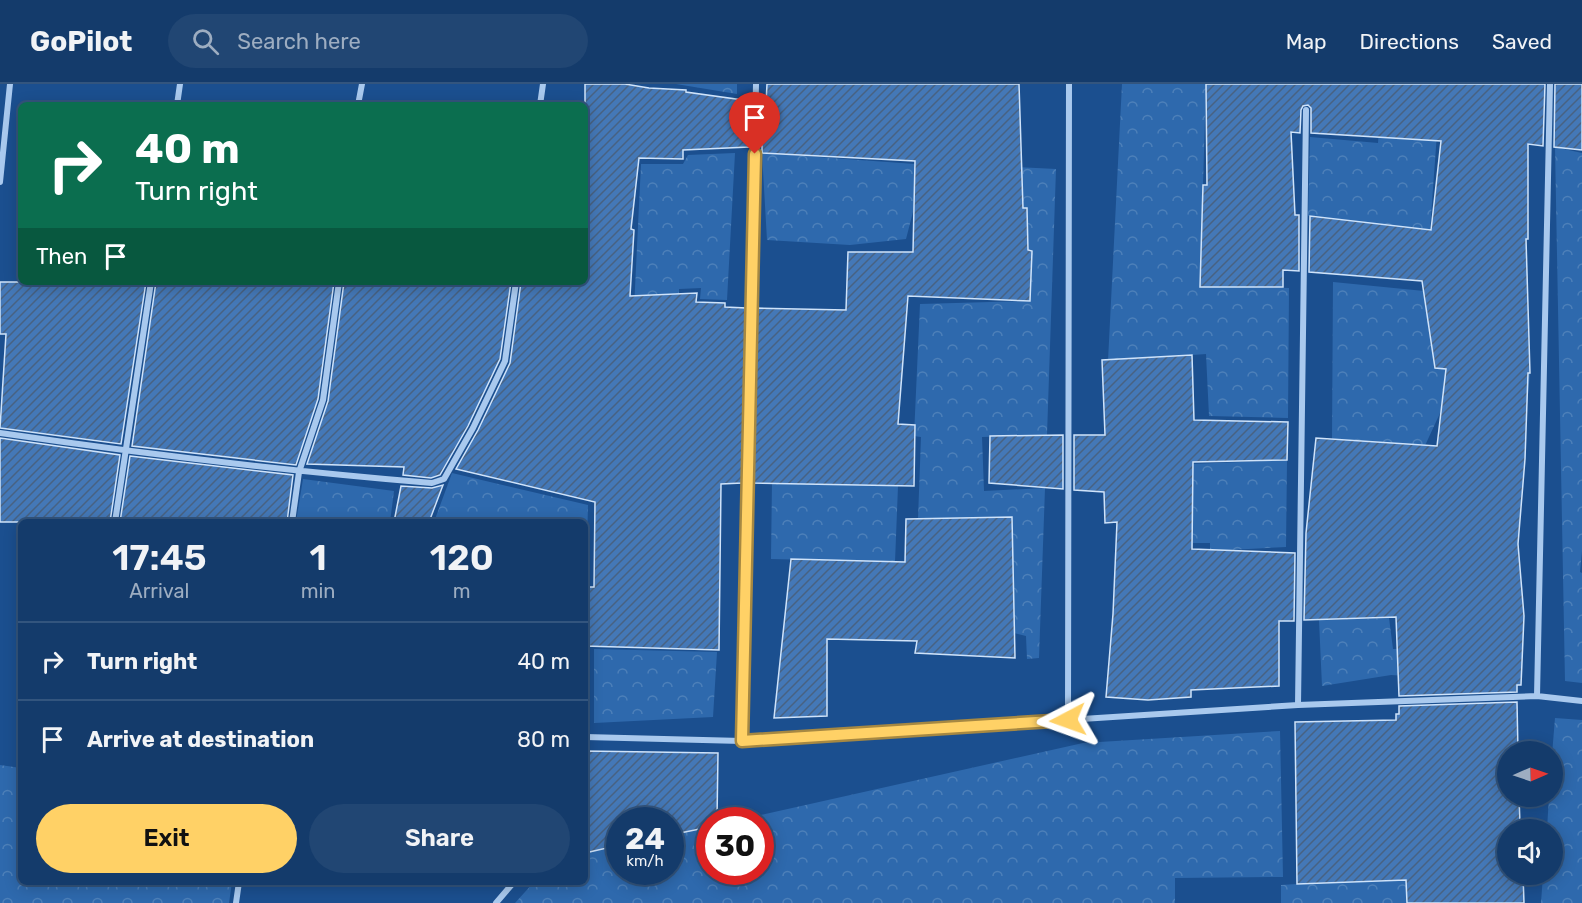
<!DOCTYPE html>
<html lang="en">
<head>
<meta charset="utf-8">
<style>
	:root { --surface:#143b6b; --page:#214673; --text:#f1f3f6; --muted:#9dadc1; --line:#33557e; --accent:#ffd166 }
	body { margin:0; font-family:Rubik,sans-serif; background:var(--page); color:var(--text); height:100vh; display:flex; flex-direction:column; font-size:22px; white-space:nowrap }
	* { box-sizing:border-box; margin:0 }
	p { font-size:20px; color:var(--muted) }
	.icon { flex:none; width:33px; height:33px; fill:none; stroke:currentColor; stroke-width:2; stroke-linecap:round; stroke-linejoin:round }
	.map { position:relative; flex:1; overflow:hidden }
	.details { position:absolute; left:18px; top:435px; width:570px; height:366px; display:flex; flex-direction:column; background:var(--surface); border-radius:9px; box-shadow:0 3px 15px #0003,0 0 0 2px var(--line) }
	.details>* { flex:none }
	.top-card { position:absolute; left:18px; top:18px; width:570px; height:183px; border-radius:9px; box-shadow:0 3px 15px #0003,0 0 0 2px var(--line); background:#0b6e4f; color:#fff; overflow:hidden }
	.needle { width:39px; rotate:88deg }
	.controls { position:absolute; left:1497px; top:657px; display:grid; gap:12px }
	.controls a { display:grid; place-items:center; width:66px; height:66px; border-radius:50%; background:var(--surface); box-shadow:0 3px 15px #0003,0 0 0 2px var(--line); font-size:30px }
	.speed { position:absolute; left:606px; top:723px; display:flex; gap:12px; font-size:30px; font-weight:700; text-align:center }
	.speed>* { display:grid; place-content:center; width:78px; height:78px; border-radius:50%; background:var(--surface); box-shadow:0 3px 15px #0003,0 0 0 2px var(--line); line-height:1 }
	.speed small { font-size:15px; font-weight:400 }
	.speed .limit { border:9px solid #d22; background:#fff; color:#111 }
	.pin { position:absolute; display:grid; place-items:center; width:51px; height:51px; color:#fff; margin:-62px -26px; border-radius:50% 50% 50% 0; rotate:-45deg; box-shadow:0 0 6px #0007 }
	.pin .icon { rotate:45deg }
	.me { position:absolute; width:66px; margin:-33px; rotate:266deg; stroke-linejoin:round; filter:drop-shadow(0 0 4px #0008) }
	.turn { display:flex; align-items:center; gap:21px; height:126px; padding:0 18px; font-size:27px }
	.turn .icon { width:78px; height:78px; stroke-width:2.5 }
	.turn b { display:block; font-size:42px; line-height:51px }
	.then { display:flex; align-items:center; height:57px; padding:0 18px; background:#0003; gap:12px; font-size:22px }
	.eta { display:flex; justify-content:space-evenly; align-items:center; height:102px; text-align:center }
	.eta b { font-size:36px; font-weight:600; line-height:42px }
	.primary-button { display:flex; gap:12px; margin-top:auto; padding:12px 18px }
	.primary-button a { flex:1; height:69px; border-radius:36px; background:var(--accent); color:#111; font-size:24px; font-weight:600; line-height:69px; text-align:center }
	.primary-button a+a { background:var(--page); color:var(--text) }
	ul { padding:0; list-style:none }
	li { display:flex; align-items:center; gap:18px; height:78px; padding:0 18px; border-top:2px solid var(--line) }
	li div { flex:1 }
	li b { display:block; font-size:22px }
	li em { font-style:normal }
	header { display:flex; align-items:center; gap:36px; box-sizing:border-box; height:84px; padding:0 30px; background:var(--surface); border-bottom:2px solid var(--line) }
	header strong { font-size:28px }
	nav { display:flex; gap:33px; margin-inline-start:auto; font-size:21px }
	.search { width:420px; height:54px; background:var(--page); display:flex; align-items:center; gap:15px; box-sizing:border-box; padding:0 21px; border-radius:33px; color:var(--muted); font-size:22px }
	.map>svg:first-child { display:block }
	.forest { fill:url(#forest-crowns) }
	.building { fill:url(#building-hatch); stroke:#cfe3fa; stroke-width:1.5 }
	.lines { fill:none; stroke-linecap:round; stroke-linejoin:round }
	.minor { stroke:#a9c9ee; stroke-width:6 }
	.route-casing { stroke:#a68842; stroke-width:15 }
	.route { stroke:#ffd166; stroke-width:10 }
</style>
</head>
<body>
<header>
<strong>GoPilot</strong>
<div class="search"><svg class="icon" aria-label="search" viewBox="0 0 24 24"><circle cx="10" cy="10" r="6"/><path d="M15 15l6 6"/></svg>Search here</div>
<nav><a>Map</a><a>Directions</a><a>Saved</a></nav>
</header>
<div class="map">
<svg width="1582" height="819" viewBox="0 0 1582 819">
	<defs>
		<pattern id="forest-crowns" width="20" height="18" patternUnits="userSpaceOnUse" patternTransform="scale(1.5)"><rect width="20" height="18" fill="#2e69ad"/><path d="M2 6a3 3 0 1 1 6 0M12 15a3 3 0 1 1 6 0" fill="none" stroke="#4d80b9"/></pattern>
		<pattern id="building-hatch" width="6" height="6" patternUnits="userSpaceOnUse" patternTransform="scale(1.5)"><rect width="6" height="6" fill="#4478b7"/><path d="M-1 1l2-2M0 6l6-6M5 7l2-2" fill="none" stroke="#486282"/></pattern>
	</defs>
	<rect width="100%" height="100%" fill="#1b4f8f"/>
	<path class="forest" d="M676,0H737V10Z
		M1122,0H1206L1200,202L1289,204L1288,334L1209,332L1206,270L1108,277Z
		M1381,20L1437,49L1430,146L1308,132L1310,53L1378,59Z
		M1555,63L1582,69V467L1580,488L1582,489V599L1565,597Z
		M735,69L727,216L700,215L701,204L679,205V227L634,225L641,80H683L688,71Z
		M762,69L915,80L914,124L906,155L850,161L767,156Z
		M980,81L1056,85L1047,351L982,353L984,407L1045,404L1039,574L1027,575L1026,552L1014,549L918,435L921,353L914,352L920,220L1030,217L1032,167L1024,166L979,123Z
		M1333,198L1424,207L1435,284L1530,289L1526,332L1441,327L1422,368L1332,356Z
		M1287,376L1286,463L1210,467V459H1193L1191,380Z
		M452,389L588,421L586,498L585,438H434Z
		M303,395L394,407L390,438H296Z
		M772,398L898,402L895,478L771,475Z
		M1389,534L1393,565L1457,564V595L1391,591L1322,602L1319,536Z
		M594,565L717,568L713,633L594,639Z
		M1555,634L1582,636V819H1541L1543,791L1552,790V746L1547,745L1549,713L1552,712V671Z
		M1280,647L1283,793L1175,794V819H515L534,798H585V769L619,761L620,788H670L671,751L709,743L710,788H760V736H738L1083,659Z
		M0,681L21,684V798H232L229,819H0Z
		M1406,793L1407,819H1281V801Z"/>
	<path class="building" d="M585,0H625L649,4L686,6V8L750,17L749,63L683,66V75L639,74L631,145L634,146L630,212L697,209L696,218L725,219V223L746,224L742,399L721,400L719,566L585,562V503H594L595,418L456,385L478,346L510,279L521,198H585Z
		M767,0H1019L1023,124H1027L1028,166L1032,167L1030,217L908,212L898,340L915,341L914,402L753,399L756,224L846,226L848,168H913L915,77L762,69V62H760L761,19H766Z
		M1206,0H1545L1543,62L1528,60V155H1526L1530,289H1528L1525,375L1518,460L1524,532L1521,601H1517V608L1399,612L1396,533L1304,536L1306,449L1316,354L1437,362L1446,285L1435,284L1422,197L1309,188L1310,132L1431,146L1441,57L1311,49V24L1308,21L1303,22L1301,26L1300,49L1291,48L1295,131H1299V187L1283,186V203H1200L1203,101H1207Z
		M1555,0H1582V66L1554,63Z
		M0,198H146L121,360L0,344L6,250H0Z
		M156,198H334L318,315L296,381L132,362Z
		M344,198H511L500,275L468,342L440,391L431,394L403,391L404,383L307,380L328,317Z
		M1192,271L1194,336L1288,338L1287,376L1193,378L1192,465L1295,469L1294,537H1279V602L1191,606V613L1148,616L1106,613L1113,530L1117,438L1105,439L1104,408L1074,406V351H1105L1102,276Z
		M1063,351V405L989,399L990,352Z
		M0,354L120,371L110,438H0Z
		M130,372L293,391L287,438H120Z
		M443,401L429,438H394L401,402L432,404Z
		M1012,433L1015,574L915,569L917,557L827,555V632L774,634L791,475L905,478L906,435Z
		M1517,618L1518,668H1508V712H1519L1520,740H1522V746H1508V790H1523L1524,819H1407L1406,796L1297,800L1295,638L1396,636V630H1399V622Z
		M585,667L718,669L717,736H710V743L670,751V736H620V761L585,769Z"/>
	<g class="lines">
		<path class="minor" d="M177,21L180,0
			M358,21L362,0
			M540,21L543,0
			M0,98L10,0
			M0,349C144,370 287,387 432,399L444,395L473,344L505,277L516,198
			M115,438L151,198
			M292,438L299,388L323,316L339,198
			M1537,612L1550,0
			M1298,621L1306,26
			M1068,636L1069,0
			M585,653L742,657L1298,621L1537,612L1582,617
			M742,657L756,0
			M236,819L239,798
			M496,819L514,798"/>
	</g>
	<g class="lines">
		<g class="route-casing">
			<path id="route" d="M755,70L742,657L1068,636"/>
		</g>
		<use href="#route" class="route"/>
	</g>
</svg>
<div class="controls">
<a><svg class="needle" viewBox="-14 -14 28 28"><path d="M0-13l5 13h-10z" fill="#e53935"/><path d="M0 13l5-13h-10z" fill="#9dadc1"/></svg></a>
<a><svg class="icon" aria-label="sound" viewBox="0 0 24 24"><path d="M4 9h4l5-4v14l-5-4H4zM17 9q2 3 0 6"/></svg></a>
</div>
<div class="speed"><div>24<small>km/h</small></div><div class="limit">30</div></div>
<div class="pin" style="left:755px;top:70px;background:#d93025"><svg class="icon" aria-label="arrive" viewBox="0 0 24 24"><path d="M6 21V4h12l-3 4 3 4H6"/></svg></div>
<svg class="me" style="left:1068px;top:636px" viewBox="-20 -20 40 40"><path d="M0-17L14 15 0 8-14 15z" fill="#ffd166" stroke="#fff" stroke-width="4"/></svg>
<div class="top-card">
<div class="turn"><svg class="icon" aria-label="right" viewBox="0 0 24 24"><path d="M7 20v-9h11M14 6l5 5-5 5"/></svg><div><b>40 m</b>Turn right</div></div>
<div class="then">Then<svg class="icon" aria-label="arrive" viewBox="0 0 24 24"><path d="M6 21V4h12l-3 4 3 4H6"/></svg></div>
</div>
<section class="details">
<div class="eta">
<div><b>17:45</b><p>Arrival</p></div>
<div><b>1</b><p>min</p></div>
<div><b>120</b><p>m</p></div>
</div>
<ul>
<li><svg class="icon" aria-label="right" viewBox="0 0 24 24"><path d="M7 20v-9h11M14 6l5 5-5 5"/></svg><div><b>Turn right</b></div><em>40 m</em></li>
<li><svg class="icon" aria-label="arrive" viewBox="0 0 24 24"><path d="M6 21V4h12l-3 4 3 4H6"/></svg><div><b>Arrive at destination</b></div><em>80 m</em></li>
</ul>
<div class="primary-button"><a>Exit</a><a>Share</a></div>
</section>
</div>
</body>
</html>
